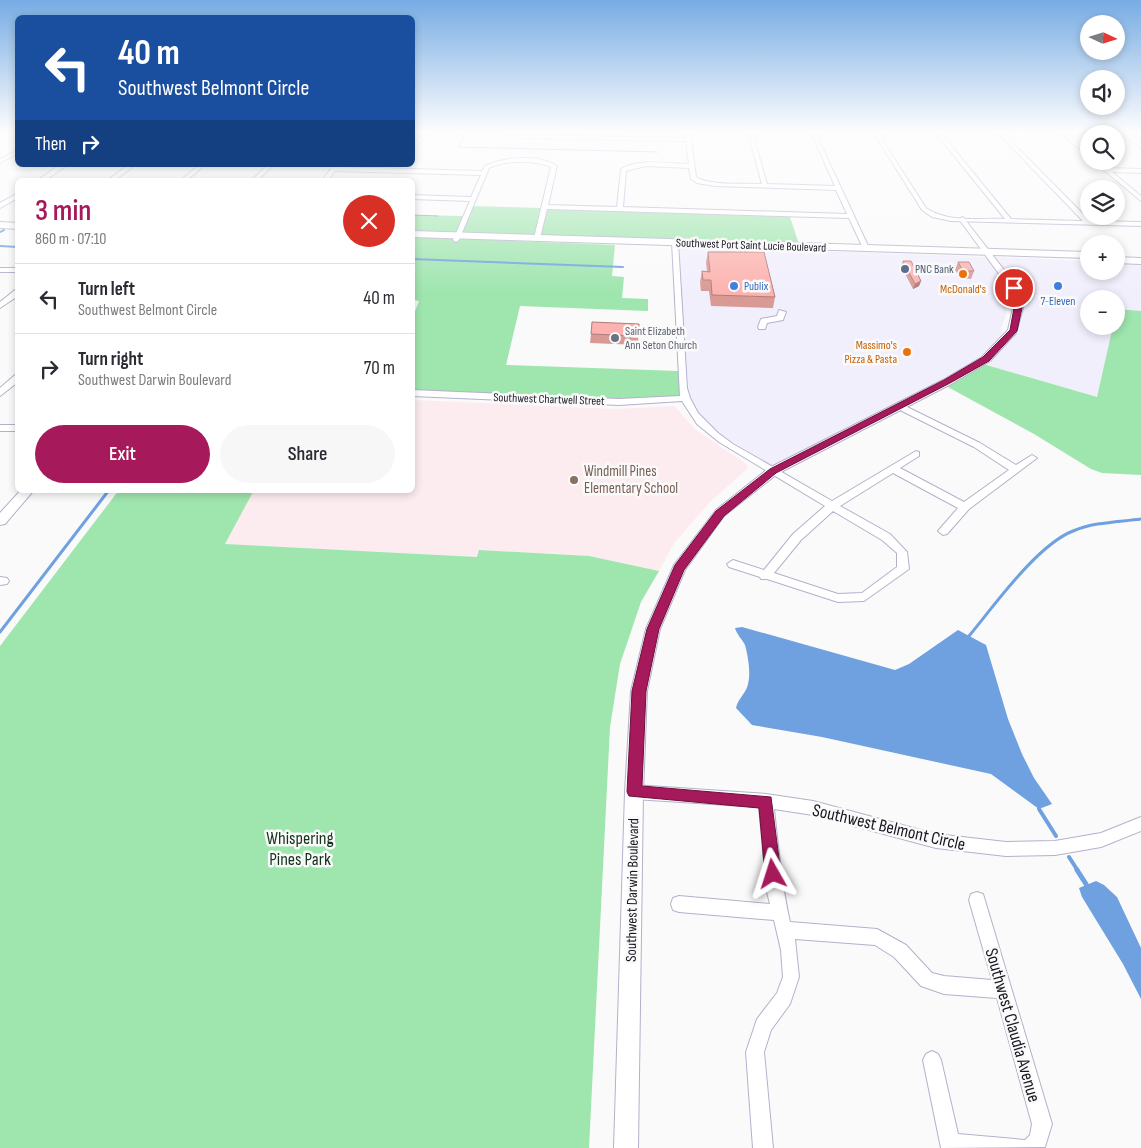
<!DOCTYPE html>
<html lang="en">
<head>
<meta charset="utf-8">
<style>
	:root { --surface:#fff; --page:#f7f7f7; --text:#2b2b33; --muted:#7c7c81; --line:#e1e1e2; --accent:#a6195b }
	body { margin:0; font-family:"Sofia Sans Condensed",sans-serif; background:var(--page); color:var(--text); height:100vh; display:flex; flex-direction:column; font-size:19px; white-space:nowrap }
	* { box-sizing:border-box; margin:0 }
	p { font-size:16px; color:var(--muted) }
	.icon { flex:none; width:28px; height:28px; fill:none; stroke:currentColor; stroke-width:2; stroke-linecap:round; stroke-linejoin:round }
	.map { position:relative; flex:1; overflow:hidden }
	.panel { position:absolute; left:15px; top:178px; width:400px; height:315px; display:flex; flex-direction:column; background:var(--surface); border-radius:8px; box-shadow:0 2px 8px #0003 }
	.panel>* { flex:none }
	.top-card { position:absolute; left:15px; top:15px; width:400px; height:152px; border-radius:8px; box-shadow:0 2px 8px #0003; background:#1a4fa0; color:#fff; overflow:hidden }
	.needle { width:32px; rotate:94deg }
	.tools { position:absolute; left:1080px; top:15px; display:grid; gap:10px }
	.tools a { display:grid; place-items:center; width:45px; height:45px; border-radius:50%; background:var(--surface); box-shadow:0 2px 8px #0003; font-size:25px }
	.pin { position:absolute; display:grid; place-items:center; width:42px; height:42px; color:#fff; margin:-21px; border:2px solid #fff; border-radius:50%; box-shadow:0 1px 5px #0007 }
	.me { position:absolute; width:55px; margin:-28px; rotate:354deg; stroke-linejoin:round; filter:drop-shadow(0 0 4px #0008) }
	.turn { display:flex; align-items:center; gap:18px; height:105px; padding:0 20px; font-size:22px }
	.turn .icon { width:65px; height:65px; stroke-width:2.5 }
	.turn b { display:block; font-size:35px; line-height:42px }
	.then { display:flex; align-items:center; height:48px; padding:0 20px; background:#0003; gap:10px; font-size:19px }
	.round { display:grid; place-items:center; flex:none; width:52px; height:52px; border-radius:26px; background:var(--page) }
	.head { display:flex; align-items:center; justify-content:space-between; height:85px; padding:0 20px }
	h1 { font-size:30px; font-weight:600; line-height:38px; color:var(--accent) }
	.primary-button { display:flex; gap:10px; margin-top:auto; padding:10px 20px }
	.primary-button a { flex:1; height:58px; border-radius:30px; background:var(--accent); color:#fff; font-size:20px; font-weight:600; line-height:58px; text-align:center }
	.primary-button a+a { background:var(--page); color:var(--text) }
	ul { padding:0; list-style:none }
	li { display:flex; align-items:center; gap:15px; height:70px; padding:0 20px; border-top:1px solid var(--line) }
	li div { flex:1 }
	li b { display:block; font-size:19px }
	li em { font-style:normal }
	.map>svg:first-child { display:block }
	.commercial { fill:#f1effc }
	.education { fill:#fcecef }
	.green { fill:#9fe5ae }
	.water { fill:#6fa0df }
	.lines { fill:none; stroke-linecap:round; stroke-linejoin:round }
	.stream-far4 { stroke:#6fa0df; stroke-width:1 }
	.stream-far3 { stroke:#6fa0df; stroke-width:2 }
	.stream-far2 { stroke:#6fa0df; stroke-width:3 }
	.stream-far1 { stroke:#6fa0df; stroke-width:4 }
	.stream { stroke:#6fa0df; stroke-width:5 }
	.minor-casing { stroke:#b5b0cb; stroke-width:2 }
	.tertiary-casing { stroke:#b5b0cb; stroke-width:2 }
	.secondary-casing { stroke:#b5b0cb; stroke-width:2 }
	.minor { fill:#fff; fill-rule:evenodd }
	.tertiary { fill:#fff; fill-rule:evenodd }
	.secondary { fill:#fff; fill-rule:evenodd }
	.wall { fill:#d99a96 }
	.shaded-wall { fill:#b07d7a }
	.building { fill:#fcb3af; stroke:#b07d7a }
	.route { fill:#a6195b; stroke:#6c103b }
	.service-dot { fill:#5c6f8a; stroke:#fafafa; stroke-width:2 }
	.food-dot { fill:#e8710a; stroke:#fafafa; stroke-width:2 }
	.shop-dot { fill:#3f7fe0; stroke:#fafafa; stroke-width:2 }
	.worship-dot { fill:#6b7280; stroke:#fafafa; stroke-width:2 }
	.education-dot { fill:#8d6e63; stroke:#fafafa; stroke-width:2 }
	.labels { text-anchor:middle; stroke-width:5; stroke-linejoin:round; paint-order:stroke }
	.far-street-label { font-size:12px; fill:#181620; stroke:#fafafa }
	.far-service-label { font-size:12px; fill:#4e5e75; stroke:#fafafa; text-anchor:start }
	.far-shop-label { font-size:12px; fill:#366cbe; stroke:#fafafa; text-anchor:start }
	.far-food-label { font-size:12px; fill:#c56008; stroke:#fafafa }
	.far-worship-label { font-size:12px; fill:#5b616d; stroke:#fafafa; text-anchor:start }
	.education-label { font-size:15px; fill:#785e54; stroke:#fafafa; text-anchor:start }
	.street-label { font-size:15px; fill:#181620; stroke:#fafafa }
	.near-street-label { font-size:18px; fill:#181620; stroke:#fafafa }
	.near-park-label { font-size:18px; fill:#13321b; stroke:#fafafa }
</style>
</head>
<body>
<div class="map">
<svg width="1141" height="1148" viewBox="0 0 1141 1148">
	<rect width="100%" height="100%" fill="#fafafa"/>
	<path class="commercial" d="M678,246L987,257L1003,283L1001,287L1006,302V316L1001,328L1002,334L982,358L943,380L773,467L714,430L695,409L689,398Z
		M995,257L1089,261V271H1116V262H1141V311L1116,310V299H1089V326H1113L1097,398L983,364L1017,332L1021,320L1022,299L1018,289Z"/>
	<path class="education" d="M413,400L616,409L674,406L696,430L745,463L748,468L710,502L674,543L659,571L589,556L480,550L478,557L224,544L254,490H412Z"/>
	<path class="green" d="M473,206L541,208L533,239L461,236Z
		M547,209L790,217L800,247L540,239Z
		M413,215L463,216L454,236L413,235Z
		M413,237L615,245L612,276L624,277L622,298L648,299V311L520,306L506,365L678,371L680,396L620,399L413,391L412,319L419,301L413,300Z
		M1116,309L1141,311V475L1102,473L1091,469L1034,434L946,386L983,364L1097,397L1113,326H1116Z
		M119,490H254L225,544L477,557L479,550L589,556L659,571L641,602L620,664L610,727L589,1148H0V646Z"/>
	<path class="water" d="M742,627L895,670L909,664L958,630L986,645L1008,719L1022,754L1034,778L1052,804L1039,809L991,774L822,737L752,725L736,708C738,698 746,694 748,684C751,673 748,656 745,645C742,639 737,635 735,628Z
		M1096,881L1104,885L1117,897L1141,948V999L1123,964L1082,897L1079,888Z"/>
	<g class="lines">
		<path class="stream-far4" d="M466,132L458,147L658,152
			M412,215L438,216"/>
		<path class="stream-far3" d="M0,232L4,230
			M0,246L18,247
			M412,259L623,267"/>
		<path class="stream-far2" d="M0,632L109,490
			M969,636C994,606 1037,545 1073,531C1094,522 1119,522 1141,519"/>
		<path class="stream-far1" d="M1039,809L1056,836
			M1069,857L1078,871"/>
		<path class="stream" d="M1077,870L1086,884"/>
		<g class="minor-casing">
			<path id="minor" d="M423,132H428L412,153V148Z
				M501,132L517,135L686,138V132H690L696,177C710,186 744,183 762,184L748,132H752L767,184L835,186L811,132H815L869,248L866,250L863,248L849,218L547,209L540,238L537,240L534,238L551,167C533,160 507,160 489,168L459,240L456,242L453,240L470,201L412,199V195L471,197L481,175L335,171L328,180H322L334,165H340L338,167L482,171L485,166C504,157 539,154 557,166L548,205L617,207L621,169C641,158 667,164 689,164L686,141L517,138ZM646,166L689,168L691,179L697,183L715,186L836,190L847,214L623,207L626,171Z
				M873,132H877L926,208C948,223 979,218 1005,219L935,132H940L1011,219L1083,221L997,132H1002L1090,221L1141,222V226L951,221L932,217L922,210Z
				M1059,132H1064L1089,152V157Z
				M1121,132H1126L1141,143V148Z
				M18,150V153L0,163V159Z
				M1093,161H1100L1108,168L1141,169V173L1112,172L1141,196V201Z
				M128,165H135L115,180H108Z
				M199,165H205L187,180H181Z
				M267,165H273L258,180H252Z
				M675,240L678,242L687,388L690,398L698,413L718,433L733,444L832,501L916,451L919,452V456L900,468L964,502L1009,470L974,447L896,408L895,406L899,403L980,443L1016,465L1032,455L1037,458L969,509L947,534L943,535L938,531L958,508L893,473L840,506L890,534L907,552L909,569L864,601L838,602L767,579H761L760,577L729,567L727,564L733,560L764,570L793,534L825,506L719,442L697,424L682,401L619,405L412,396V390L619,399L680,396L672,242ZM833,511L882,540L897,553V567L862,593L838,594L774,573L801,540Z
				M0,268H18V272H0Z
				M15,290H18V296L0,308V302Z
				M779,310L786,312L783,320L767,323L765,329H759L758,327L761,319L777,316Z
				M15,375H18V382L0,396V388Z
				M0,425H18V431H0Z
				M0,577L7,578L9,581L7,584L0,585Z
				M634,785L766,794L813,801L936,834L1006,842L1055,841L1101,833L1141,817V831L1101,847L1055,855L1006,856L936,848L813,815L774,809C778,847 782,887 790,922L877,929L906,945L932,973L944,976L992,980L969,900L971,894L977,892L983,894L1052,1124L1045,1147L941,1148L923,1060L926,1054L932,1051L938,1054L941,1060L958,1134L1025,1140L1030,1135L1032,1124L997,998L944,994L921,986L894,957L875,945L795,939L799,977L790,1004L771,1030L764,1052L773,1148H753L746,1052L757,1019L777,993L783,977L781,950L774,920L679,912L673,910L671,904L673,898L679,896L770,904L767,892L759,807L634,799L629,797L627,792L629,787Z"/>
		</g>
		<g class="tertiary-casing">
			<path id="tertiary" d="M59,165H67L46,180H38Z
				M18,193V198L0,208V203Z
				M963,217L1018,288L1023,308L1016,333L990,361L951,384L777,474L724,516L685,570L660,629L647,691L643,792L638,1148H614L625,792L631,691L646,629L674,565L716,510L769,468L943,380L982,357L1008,330L1013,308L1010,289L959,219Z
				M21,490H34L5,524L0,525V513Z"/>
		</g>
		<g class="secondary-casing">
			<path id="secondary" d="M0,222L18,223V229L0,228Z
				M412,231L1089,252V258L412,237Z
				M1116,257L1141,258V264L1116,263Z"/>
		</g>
		<use href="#minor" class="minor"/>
		<use href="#tertiary" class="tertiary"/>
		<use href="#secondary" class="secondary"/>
	</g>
	<path class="wall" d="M708,252L775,297L773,308L711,306L709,291H701L700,282L702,271L707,272L706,262Z
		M903,261L921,281L919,286L913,289L901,266Z
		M958,262L974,271L971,279L960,278L955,270Z
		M639,324L638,345L590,343L591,334Z"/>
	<path class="shaded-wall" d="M921,281L919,286L913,289L915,284Z"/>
	<path class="building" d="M708,252H764L775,297L712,295L711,280H703L702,271L710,272Z
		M903,261H911L921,281L915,284Z
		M958,262H969L974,271H963Z
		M592,322L639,324V336L591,334Z"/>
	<linearGradient id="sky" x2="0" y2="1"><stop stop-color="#77ace4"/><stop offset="0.45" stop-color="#fdfdfd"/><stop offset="1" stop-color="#fdfdfd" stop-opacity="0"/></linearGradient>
	<rect width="1141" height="293" fill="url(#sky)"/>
	<path class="route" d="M1012,287L1018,288L1022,308L1017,331L989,361L950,383L776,473L724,516L684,570L659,629L646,691L642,786L771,797L781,874L779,879L773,881L768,879L765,874L759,808L629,796L627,792L632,691L647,629L675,565L716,511L770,469L944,380L983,357L1010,330L1014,308Z"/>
	<circle class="service-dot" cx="905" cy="269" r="5"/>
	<g class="food-dot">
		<circle cx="963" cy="274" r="5"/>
		<circle cx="907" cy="352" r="5"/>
	</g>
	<g class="shop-dot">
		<circle cx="734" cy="286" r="5"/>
		<circle cx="1058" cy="286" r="5"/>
	</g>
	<circle class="worship-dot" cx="615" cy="338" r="5"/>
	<circle class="education-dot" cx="574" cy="480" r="5"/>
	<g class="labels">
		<g class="far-street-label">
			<text transform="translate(751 245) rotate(2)" y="4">Southwest Port Saint Lucie Boulevard</text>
			<text transform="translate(549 399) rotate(2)" y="4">Southwest Chartwell Street</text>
		</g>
		<g class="far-service-label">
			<text x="915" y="273">PNC Bank</text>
		</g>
		<g class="far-shop-label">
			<text x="744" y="290">Publix</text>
			<text x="1058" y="305" text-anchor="middle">7-Eleven</text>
		</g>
		<g class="far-food-label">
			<text x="963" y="293">McDonald's</text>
			<text x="897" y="349" text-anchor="end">Massimo's<tspan x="897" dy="14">Pizza &amp; Pasta</tspan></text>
		</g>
		<g class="far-worship-label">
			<text x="625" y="335">Saint Elizabeth<tspan x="625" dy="14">Ann Seton Church</tspan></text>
		</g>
		<g class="education-label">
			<text x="584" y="476">Windmill Pines<tspan x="584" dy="17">Elementary School</tspan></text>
		</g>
		<g class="street-label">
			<text transform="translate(632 890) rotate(-89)" y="5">Southwest Darwin Boulevard</text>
		</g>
		<g class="near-street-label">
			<text transform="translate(889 827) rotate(13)" y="6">Southwest Belmont Circle</text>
			<text transform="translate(1013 1025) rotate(74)" y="6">Southwest Claudia Avenue</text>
		</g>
		<g class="near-park-label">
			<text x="300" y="844">Whispering<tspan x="300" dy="21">Pines Park</tspan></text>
		</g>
	</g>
</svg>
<div class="tools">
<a><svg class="needle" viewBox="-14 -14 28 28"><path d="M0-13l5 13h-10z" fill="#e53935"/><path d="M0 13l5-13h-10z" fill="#7c7c81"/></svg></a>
<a><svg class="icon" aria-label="sound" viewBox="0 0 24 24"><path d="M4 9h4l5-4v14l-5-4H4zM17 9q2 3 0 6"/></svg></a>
<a><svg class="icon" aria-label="search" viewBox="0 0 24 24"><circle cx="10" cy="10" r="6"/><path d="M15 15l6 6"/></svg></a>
<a><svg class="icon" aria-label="layers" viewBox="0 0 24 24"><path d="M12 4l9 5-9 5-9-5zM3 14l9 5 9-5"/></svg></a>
<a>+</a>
<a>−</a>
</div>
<div class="pin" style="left:1014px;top:288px;background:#d93025"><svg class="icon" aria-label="arrive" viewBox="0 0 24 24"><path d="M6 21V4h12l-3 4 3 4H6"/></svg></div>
<svg class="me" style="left:773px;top:874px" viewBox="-20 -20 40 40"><path d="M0-17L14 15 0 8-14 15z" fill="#a6195b" stroke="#fff" stroke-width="4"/></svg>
<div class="top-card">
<div class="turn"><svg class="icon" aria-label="left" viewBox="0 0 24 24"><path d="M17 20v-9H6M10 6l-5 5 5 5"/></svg><div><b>40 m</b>Southwest Belmont Circle</div></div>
<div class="then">Then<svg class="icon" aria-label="right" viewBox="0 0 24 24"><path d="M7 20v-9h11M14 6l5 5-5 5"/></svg></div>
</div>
<section class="panel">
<div class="head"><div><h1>3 min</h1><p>860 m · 07:10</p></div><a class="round" style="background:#d93025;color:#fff"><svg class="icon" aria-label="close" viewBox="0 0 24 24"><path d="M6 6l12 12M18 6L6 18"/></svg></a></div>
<ul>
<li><svg class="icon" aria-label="left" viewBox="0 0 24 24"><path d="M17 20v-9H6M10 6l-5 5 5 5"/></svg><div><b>Turn left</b><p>Southwest Belmont Circle</p></div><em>40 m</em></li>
<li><svg class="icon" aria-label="right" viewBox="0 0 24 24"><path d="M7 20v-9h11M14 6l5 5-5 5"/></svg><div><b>Turn right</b><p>Southwest Darwin Boulevard</p></div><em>70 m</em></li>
</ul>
<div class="primary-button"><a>Exit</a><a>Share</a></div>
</section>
</div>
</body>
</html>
